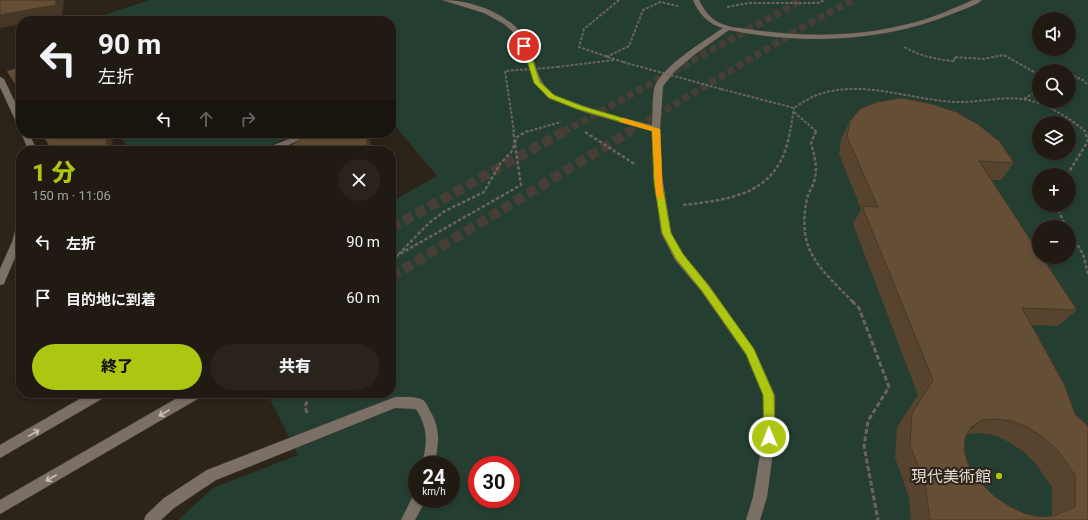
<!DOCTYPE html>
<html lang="ja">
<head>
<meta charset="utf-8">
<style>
	:root { --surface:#211a13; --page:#29231c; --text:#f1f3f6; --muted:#a2a1a0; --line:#3e3833; --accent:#acc611 }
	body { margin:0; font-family:Roboto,"Noto Sans JP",sans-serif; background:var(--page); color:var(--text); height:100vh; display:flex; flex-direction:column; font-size:15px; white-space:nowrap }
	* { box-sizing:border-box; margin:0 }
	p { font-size:13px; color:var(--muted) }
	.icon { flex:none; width:22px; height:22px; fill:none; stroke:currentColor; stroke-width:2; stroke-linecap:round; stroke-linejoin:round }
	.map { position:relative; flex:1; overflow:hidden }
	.side { position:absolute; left:16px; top:146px; width:380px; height:252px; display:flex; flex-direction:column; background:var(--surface); border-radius:16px; box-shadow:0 2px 6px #0003,0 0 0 1px var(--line) }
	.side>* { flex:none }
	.top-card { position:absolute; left:16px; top:16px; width:380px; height:122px; border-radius:16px; box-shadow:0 2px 6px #0003,0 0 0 1px var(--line); background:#211a13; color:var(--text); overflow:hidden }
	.controls { position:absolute; left:1032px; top:12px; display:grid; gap:8px }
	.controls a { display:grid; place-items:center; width:44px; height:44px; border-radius:50%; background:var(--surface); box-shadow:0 2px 6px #0003,0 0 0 1px var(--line); font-size:20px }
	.speed { position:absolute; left:408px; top:456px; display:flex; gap:8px; font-size:20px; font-weight:700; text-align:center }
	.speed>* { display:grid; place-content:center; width:52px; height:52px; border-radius:50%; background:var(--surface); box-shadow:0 2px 6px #0003,0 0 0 1px var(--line); line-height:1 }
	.speed small { font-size:10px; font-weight:400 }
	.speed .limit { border:6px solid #d22; background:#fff; color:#111 }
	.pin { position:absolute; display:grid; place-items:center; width:34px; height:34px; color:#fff; margin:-17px; border:2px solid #fff; border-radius:50%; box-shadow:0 1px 4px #0007 }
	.me { position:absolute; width:44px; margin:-22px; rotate:359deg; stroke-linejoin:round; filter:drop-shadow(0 0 3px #0008) }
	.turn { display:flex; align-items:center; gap:14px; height:84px; padding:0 16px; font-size:18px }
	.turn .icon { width:52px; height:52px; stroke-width:2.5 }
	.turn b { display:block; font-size:28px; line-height:34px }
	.lanes { display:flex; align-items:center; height:38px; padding:0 16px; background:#0003; justify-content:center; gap:20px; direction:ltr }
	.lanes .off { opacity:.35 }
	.round { display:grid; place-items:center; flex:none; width:42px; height:42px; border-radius:21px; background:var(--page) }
	.summary { display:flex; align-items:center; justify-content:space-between; height:68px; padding:0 16px }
	h1 { font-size:24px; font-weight:800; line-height:30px; color:var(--accent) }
	.primary-button { display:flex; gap:8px; margin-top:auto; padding:8px 16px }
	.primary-button a { flex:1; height:46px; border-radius:24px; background:var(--accent); color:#111; font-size:16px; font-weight:800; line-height:46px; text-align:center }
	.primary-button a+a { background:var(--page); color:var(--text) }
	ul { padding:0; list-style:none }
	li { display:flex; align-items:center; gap:12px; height:56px; padding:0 16px }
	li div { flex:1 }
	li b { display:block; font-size:15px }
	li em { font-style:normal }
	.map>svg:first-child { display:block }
	.green { fill:#243f32; fill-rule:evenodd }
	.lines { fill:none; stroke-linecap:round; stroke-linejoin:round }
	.minor-tunnel-far1 { stroke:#473e35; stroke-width:7; stroke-dasharray:7 3.5; stroke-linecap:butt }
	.minor-tunnel { stroke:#473e35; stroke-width:10; stroke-dasharray:10 4.5; stroke-linecap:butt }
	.minor-casing { stroke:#453d36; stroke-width:1 }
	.path-far2 { stroke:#6c645b; stroke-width:2; stroke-dasharray:3 1.5; stroke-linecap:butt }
	.path-far1 { stroke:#6c645b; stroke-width:2.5; stroke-dasharray:3.5 2; stroke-linecap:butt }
	.path { stroke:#6c645b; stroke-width:3; stroke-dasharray:5 2.5; stroke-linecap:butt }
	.minor { fill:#7b7065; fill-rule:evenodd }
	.path-bridge-far1 { stroke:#6c645b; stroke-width:2; stroke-dasharray:3 1.5; stroke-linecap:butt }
	.path-bridge { stroke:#6c645b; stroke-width:2.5; stroke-dasharray:3.5 2; stroke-linecap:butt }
	.wall { fill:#57432e; fill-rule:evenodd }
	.shaded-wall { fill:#473726 }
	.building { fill:#654e36; stroke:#473726; fill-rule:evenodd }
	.oneway { stroke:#c7bfb8 }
	.route { fill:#acc611; stroke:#70810b }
	.slow { fill:#f59e0b }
	.poi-dot { fill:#acc611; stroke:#2c2319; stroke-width:1.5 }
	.labels { text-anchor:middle; stroke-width:4; stroke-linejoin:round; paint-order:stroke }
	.near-poi-label { font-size:16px; fill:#e0d9d3; stroke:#2c2319; text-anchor:end }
</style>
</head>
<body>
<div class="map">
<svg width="1088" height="520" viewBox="0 0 1088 520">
	<rect width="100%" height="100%" fill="#2c2319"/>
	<path class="green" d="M150,0H1088V520H178L213,488L298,455L267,393H391V202L437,176L391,121V21H86ZM1039,19H1069V49H1039ZM1039,71H1069V101H1039ZM1039,123H1069V153H1039ZM1039,175H1069V205H1039ZM1039,227H1069V257H1039ZM417,465H451V499H417ZM477,465H511V499H477Z
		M116,133H301L255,151H132Z"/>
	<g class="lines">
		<path class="minor-tunnel-far1" d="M563,132L802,0
			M629,132L808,24L853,0"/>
		<path class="minor-tunnel" d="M391,228L565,131
			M391,277L631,131"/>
		<g class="minor-casing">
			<path id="minor" d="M442,0C473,0 516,15 529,46C536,63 537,82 553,94C559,98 567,100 573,102C599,112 626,119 652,125C653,116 652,93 655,86C664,65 704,41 723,28C708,24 699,14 693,0H699C703,8 708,16 716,21C727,28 742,28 754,30C805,37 858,37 908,24C931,19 952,9 973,0H982C975,6 961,10 952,14C882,42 803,45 729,30L694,55L675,71L663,86L660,129L662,176L671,233L683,254L709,285L754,349L775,395V437L767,497L760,520H746L753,497L763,437V395L746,355L701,291L675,260L661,233L654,176L652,131L587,113L548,98L535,83L522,45L512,31L504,24L484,13Z
				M0,77L4,79L21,115V127L17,124L0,87Z
				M21,133H29L37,151H29Z
				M304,133H315L275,151H263L264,149Z
				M21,225V244L5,281L4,284L0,285V269L12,242L16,228Z
				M90,393H107L105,397L0,458V445Z
				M186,393H203L201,397L0,514V500Z
				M395,397C402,397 417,396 423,400C426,402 428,407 430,411C441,429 439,445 434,465H422C427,442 429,430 416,409L395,408L216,480L174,508L161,520H144L146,515L164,498L207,470Z
				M417,493V499H426L415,520H401L414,494Z"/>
		</g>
		<path class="path-far2" d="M619,0L584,29L579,47L623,62
			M727,7L749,3H818L825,0
			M904,47C920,56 937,60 955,61L954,57L983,59L1004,55L1039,75
			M606,57L629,46L643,10L660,2L678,6
			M557,67L614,60
			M1069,74L1083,80L1088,85
			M721,89L794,108C800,104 806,100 812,97C858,77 909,100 956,102C980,103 1004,95 1028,100C1049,105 1070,118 1086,132
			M1024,99L1039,90
			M794,112L817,132
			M526,132L561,122
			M790,132L794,108"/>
		<path class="path-far1" d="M816,131L811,143C815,157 818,168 814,182C812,188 808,193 807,199C796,251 820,268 853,302
			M585,132L636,165
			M1067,175L1088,141L1085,131
			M683,205C736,199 780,193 790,131
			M1056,205L1066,227
			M1069,231L1083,254L1088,274
			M391,262L429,223L445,211L484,192L500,164L512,151L517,137L527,131"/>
		<path class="path" d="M852,301L859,308L889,387L868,421L864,446L878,520
			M307,413L305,406L311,393"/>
		<use href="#minor" class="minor"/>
		<path class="path-bridge-far1" d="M623,62L721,89
			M514,132L505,71L557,67"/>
		<path class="path-bridge" d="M391,259L521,185L513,131"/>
	</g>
	<path class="wall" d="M850,121L1014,163L1001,180H991L1077,310L1058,326L1032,325L1088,520H911L909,497L895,458L897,427L918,395L853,224L861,209L839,154L841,139ZM978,433L993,435L1009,442L1024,452L1036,464L1052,487V516L1040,517L1026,514L1009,506L994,496L978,480L968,464L964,450L965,438L967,434Z"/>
	<path class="shaded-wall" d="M56,0H64L62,16L37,21H21V24L0,28V15Z
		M106,133H110L112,135L113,151H96Z
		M367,133H368L371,144V151H360Z
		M982,420L965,434L971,427Z"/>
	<path class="building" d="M0,0H56L55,5L0,15Z
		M21,67V94L7,71Z
		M901,98L932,104L956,112L979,125L1000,142L1014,163L979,161L1039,253V257H1042L1077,310L1022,308L1064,384L1075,414L1088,426V520H930L925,484L910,445L912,413L933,380L862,206L878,207L847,137L850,121L860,109L877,102ZM997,419L1012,421L1029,428L1044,438L1058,451L1075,475V507L1053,516L1040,517L1026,514L1009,506L994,496L978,480L968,464L964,450L965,438L971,427L982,420Z
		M41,133H106L107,148L96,151H53Z
		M308,133H367V146L360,151H284Z"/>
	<defs><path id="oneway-shaft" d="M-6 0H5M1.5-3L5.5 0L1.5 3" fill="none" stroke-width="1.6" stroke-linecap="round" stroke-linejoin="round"/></defs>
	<g class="oneway">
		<use href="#oneway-shaft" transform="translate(164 413) rotate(150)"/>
		<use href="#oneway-shaft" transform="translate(34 433) rotate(-30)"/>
		<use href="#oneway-shaft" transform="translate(51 478) rotate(150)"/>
	</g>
	<path class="route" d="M522,45L528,46L540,82L554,95L582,106L660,129L662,182L671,233L683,254L708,285L754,349L774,395L775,437L773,441L769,443L765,441L764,437L763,395L746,354L702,291L676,259L662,233L654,182L652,131L577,109L549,98L534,83Z"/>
	<path class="slow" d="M623,118L660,129L663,199H660L656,196L652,131L620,122L619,121Z"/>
	<circle class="poi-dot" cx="999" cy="476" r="4"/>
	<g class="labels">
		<g class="near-poi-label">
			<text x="991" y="482">現代美術館</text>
		</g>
	</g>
</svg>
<div class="controls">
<a><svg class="icon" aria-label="sound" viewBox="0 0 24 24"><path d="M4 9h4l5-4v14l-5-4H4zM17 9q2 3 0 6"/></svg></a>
<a><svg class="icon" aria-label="search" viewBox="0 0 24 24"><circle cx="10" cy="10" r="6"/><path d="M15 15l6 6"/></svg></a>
<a><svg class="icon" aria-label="layers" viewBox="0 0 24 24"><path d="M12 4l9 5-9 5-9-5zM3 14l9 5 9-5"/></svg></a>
<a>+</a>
<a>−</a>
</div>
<div class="speed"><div>24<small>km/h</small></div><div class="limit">30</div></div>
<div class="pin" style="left:524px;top:46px;background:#d93025"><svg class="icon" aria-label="arrive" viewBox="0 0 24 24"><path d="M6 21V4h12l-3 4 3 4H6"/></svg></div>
<svg class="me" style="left:769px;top:437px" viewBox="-20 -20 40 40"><circle r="17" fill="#acc611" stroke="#fff" stroke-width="3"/><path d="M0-11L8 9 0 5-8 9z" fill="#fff"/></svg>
<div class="top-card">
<div class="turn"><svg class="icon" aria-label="left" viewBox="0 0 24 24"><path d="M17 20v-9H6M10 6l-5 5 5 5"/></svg><div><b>90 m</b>左折</div></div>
<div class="lanes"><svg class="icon" aria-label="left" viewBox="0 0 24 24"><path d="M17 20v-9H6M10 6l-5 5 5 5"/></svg><svg class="icon off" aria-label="ahead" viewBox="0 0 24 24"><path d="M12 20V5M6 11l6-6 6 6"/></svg><svg class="icon off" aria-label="right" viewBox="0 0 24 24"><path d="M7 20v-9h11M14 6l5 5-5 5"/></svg></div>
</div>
<section class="side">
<div class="summary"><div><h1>1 分</h1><p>150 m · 11:06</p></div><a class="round"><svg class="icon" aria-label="close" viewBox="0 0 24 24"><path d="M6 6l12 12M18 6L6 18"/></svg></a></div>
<ul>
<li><svg class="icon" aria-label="left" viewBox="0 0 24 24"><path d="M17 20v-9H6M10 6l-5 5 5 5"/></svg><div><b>左折</b></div><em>90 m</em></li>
<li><svg class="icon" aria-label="arrive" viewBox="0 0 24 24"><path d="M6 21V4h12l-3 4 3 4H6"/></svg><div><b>目的地に到着</b></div><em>60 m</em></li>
</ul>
<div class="primary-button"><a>終了</a><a>共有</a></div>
</section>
</div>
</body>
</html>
